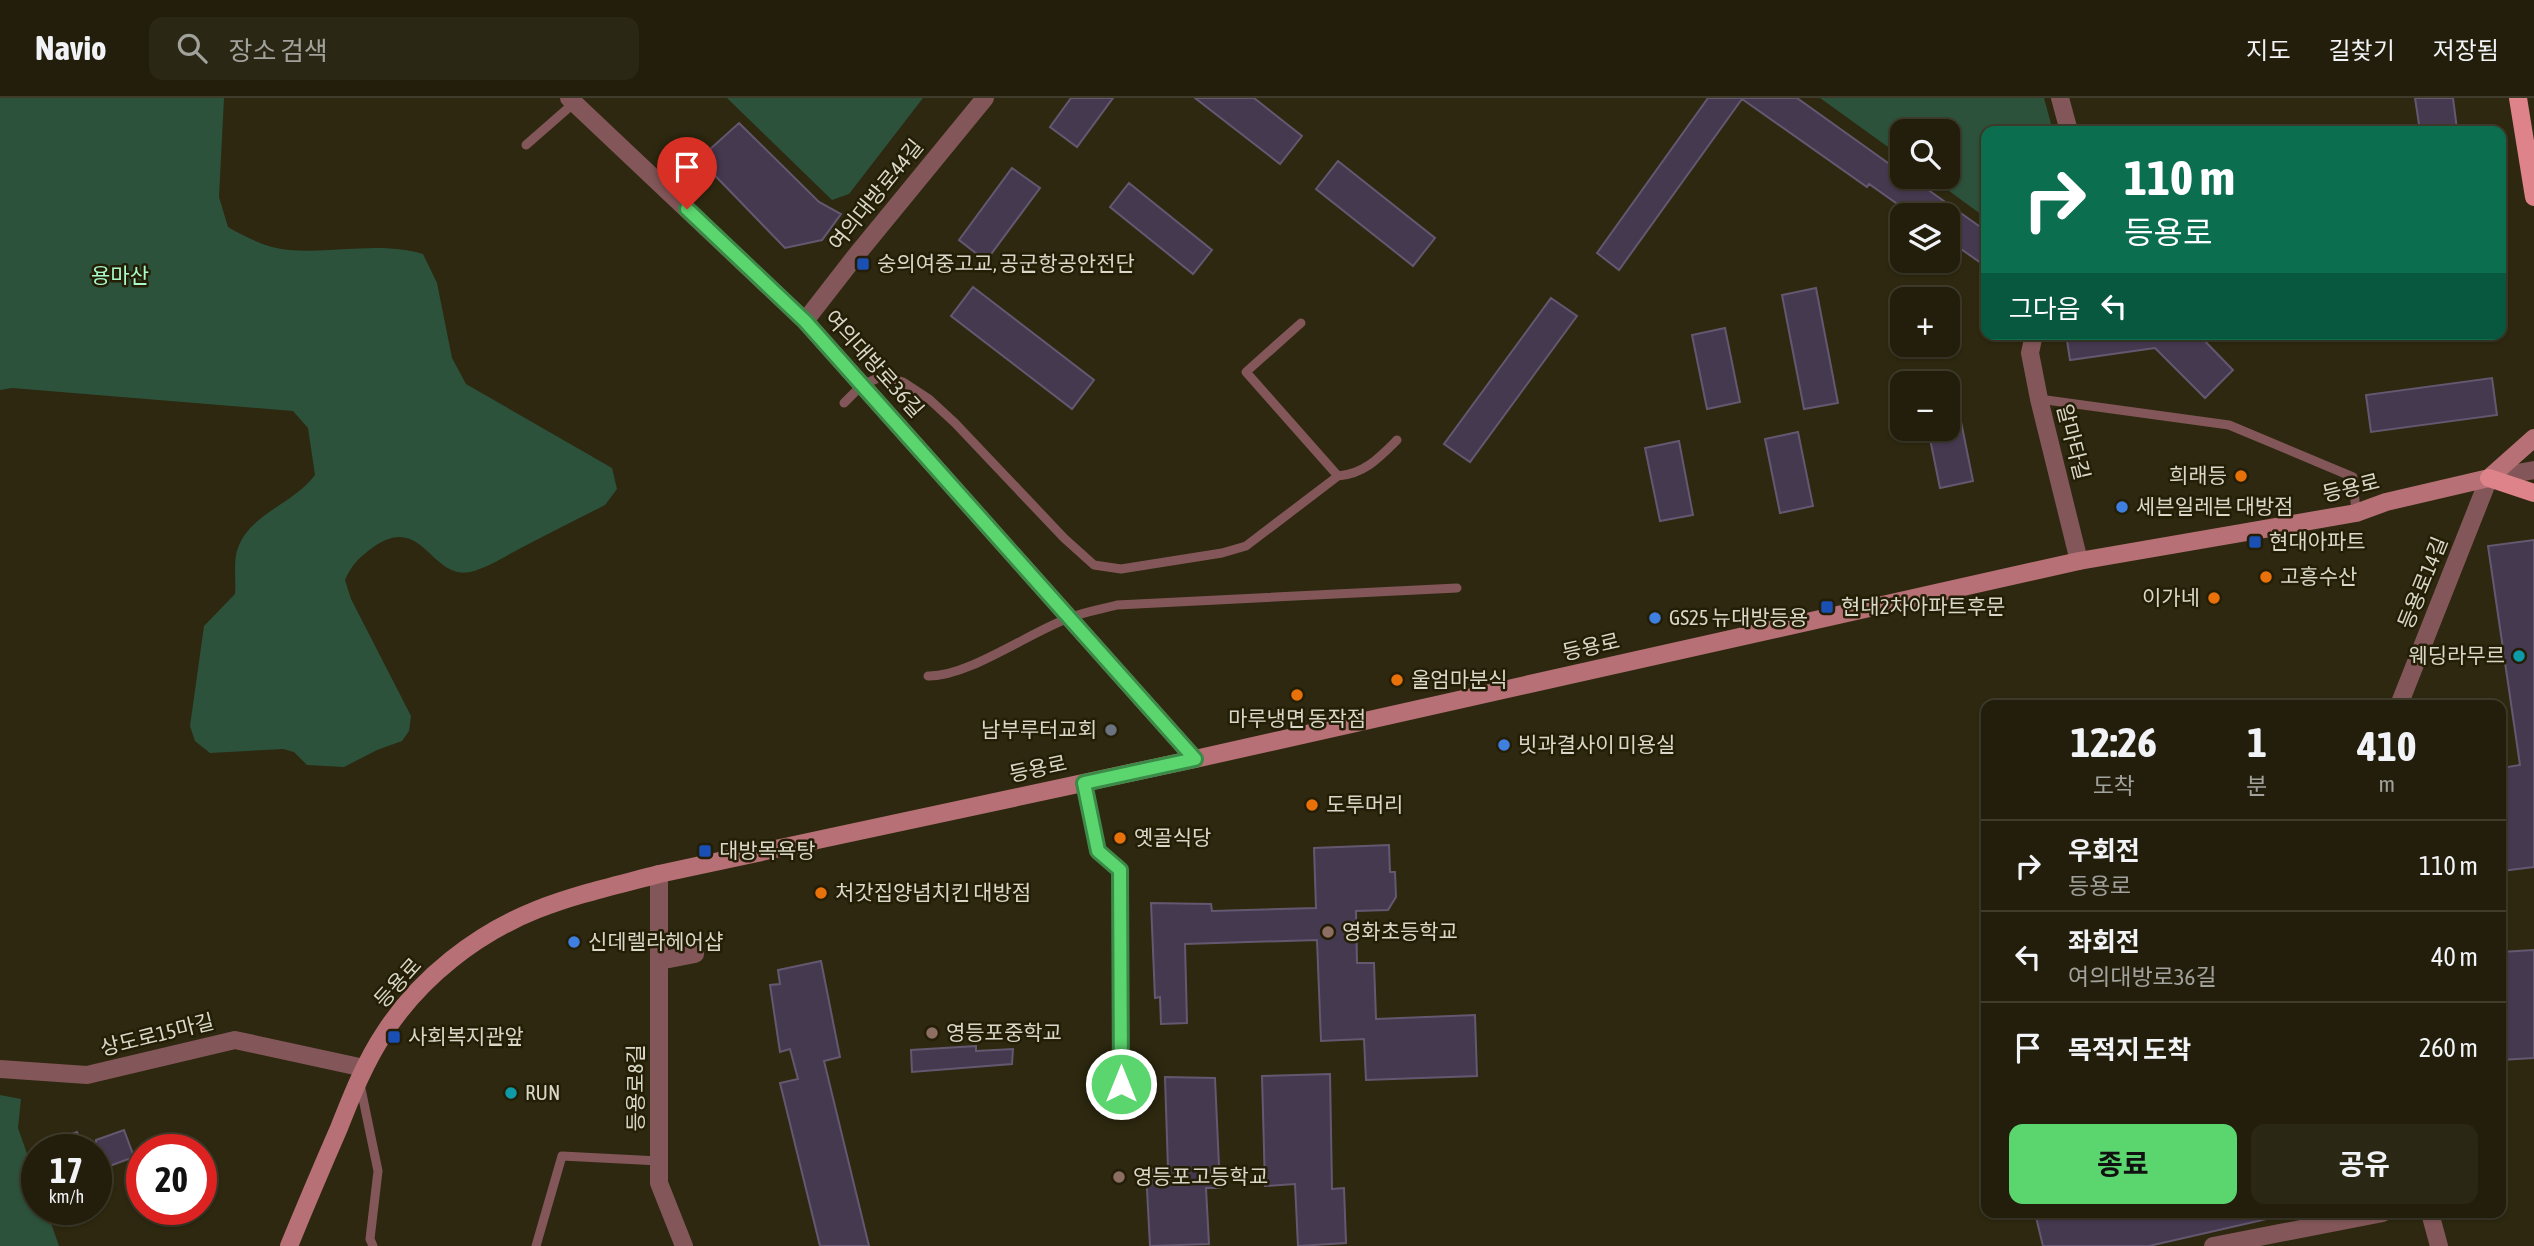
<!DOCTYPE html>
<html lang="ko">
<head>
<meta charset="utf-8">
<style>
	:root { --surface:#221e0b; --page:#2a2714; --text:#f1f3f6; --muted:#a2a29d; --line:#3f3c2c; --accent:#5bd56e }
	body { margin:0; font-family:"Asap Condensed","Noto Sans KR",sans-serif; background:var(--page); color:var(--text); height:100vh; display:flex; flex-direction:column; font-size:26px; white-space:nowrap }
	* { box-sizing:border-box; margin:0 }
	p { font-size:23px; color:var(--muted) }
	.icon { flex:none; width:38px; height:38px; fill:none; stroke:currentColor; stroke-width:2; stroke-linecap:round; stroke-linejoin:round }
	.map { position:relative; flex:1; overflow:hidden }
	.sheet { position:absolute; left:1981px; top:602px; width:525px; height:518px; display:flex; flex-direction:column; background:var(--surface); border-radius:14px; box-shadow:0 2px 5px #0004,0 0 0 2px var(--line) }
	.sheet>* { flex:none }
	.hud { position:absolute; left:1981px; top:28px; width:525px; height:214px; border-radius:14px; box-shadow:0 2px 5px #0004,0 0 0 2px var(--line); background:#0b6e4f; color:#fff; overflow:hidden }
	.controls { position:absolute; left:1890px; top:21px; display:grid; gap:14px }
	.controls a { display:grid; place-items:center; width:70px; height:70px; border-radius:14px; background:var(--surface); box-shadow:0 2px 5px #0004,0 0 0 2px var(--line); font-size:35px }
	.speed { position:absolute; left:21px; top:1036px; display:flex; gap:14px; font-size:35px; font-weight:700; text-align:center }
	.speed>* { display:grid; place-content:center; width:91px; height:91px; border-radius:50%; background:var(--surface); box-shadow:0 2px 5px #0004,0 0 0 2px var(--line); line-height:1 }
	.speed small { font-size:18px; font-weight:400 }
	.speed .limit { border:10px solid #d22; background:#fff; color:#111 }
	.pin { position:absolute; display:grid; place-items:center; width:60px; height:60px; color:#fff; margin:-72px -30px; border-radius:50% 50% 50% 0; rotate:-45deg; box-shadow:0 0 7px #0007 }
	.pin .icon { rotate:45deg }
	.me { position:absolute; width:77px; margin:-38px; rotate:0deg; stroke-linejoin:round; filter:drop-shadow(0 0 5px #0008) }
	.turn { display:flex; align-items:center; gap:24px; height:147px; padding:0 28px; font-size:32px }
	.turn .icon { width:91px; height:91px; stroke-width:2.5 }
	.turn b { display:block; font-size:49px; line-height:60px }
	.then { display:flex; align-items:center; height:66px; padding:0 28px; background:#0003; gap:14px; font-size:26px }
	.eta { display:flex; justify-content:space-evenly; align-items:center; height:119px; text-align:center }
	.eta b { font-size:42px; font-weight:700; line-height:49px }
	.cta { display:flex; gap:14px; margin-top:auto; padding:14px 28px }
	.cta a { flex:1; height:80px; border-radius:14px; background:var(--accent); color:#111; font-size:28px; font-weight:700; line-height:80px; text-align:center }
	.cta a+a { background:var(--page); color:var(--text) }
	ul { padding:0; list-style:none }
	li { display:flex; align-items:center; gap:21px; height:91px; padding:0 28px; border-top:2px solid var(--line) }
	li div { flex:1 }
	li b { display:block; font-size:26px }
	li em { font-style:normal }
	header { display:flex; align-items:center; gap:42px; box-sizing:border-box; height:98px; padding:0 35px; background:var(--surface); border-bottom:2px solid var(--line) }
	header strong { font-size:33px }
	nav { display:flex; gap:38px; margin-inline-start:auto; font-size:24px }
	.search { width:490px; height:63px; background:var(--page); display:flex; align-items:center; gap:18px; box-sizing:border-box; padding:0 24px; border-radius:14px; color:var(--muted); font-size:26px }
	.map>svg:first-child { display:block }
	.green { fill:#2c523c }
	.building { fill:#453950; stroke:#645871; stroke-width:2 }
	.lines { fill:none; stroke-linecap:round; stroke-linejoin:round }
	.lane { stroke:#835759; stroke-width:9 }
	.street { stroke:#835759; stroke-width:18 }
	.secondary { stroke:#b77075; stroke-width:18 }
	.primary { stroke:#df838a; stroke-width:18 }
	.route-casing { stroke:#3b8a48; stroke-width:18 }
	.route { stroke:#5bd56e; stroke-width:12 }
	.transit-dot { fill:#1a4fb4; stroke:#231e05; stroke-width:2.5 }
	.food-dot { fill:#e8710a; stroke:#231e05; stroke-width:2.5 }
	.shop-dot { fill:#3f7fe0; stroke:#231e05; stroke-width:2.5 }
	.culture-dot { fill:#0f9aa8; stroke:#231e05; stroke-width:2.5 }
	.worship-dot { fill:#6b7280; stroke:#231e05; stroke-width:2.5 }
	.education-dot { fill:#8d6e63; stroke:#231e05; stroke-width:2.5 }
	.labels { text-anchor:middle; stroke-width:5; stroke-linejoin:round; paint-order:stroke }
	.street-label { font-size:21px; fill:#d9d7c8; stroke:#231e05 }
	.poi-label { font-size:21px; fill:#d9d7c8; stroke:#231e05; text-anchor:start }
	.park-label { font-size:21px; fill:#a9faca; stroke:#231e05 }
</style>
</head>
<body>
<header>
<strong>Navio</strong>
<div class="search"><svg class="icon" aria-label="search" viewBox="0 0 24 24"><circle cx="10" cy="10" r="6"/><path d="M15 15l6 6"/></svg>장소 검색</div>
<nav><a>지도</a><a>길찾기</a><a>저장됨</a></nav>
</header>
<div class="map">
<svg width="2534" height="1148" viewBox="0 0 2534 1148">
	<rect width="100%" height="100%" fill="#2d280f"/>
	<path class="green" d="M0,0H224L219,99L228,129C247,140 267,150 289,152C335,156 377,143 423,156L437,185L452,260L466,286L612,370L617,391L605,407C576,422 547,436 519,451C504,459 487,470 470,474C430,482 423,413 372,450C359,460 352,466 345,482L351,501L411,618L409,633L402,643L377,652L344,669L307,667L294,654L283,651L210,655L195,643L190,628L204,528L235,496C236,484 234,469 236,457C244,417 292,408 315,377L308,330L293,313L12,290L0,292Z
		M727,0H923L849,96L832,102Z
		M1820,0H2044L2053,33H1986V120L1930,79H1948V33H1902V59Z
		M0,997L21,1001L18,1030L37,1084V1111H46L59,1148H0Z"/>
	<path class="building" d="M1071,0H1113L1077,49L1050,29Z
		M1195,0H1254L1302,38L1280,66Z
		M1708,0H1797L1902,75V79H1910L1986,133V157L1981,165L1948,142V117H1913L1869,86L1867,89L1742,1L1619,172L1597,155Z
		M2415,0H2453L2457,31L2420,33Z
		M739,25L819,104L841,116L822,142L785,150L699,61Z
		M1338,63L1435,140L1413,168L1316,91Z
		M1012,70L1040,90L986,163L959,142Z
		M1129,85L1212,152L1193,176L1110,109Z
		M973,189L1094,282L1072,311L951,218Z
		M1816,190L1838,305L1804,311L1782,197Z
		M1551,200L1577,218L1470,364L1444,346Z
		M1725,230L1740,304L1707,311L1692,237Z
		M2066,236H2198L2233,272L2205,300L2155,250L2070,262Z
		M2492,280L2497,317L2371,334L2366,297Z
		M1955,294L1973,383L1940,390L1928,331H1948V295Z
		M1798,334L1813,408L1780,415L1765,341Z
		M1679,343L1693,417L1660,423L1645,350Z
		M2534,442V769L2501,773V670L2520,667L2488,448Z
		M1389,747L1390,774H1395L1396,799L1388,812L1356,813L1357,865H1374L1376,921L1475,917L1477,978L1366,982L1364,941L1321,943L1317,842L1185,846L1187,925L1161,926L1160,899L1155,900L1151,805L1211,806L1212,813L1316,810L1314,750Z
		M2534,852V960L2501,962V854Z
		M821,863L840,959L824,963L869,1148H820L780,985L798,981L790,951L780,954L770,887L780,886L778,872Z
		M976,948V953L1013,951L1012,966L912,974L911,952Z
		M1330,976L1332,1091L1344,1090L1346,1145L1298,1148L1295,1086L1265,1088L1262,978Z
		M1165,979L1215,980L1220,1090H1206L1209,1146L1150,1148L1146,1072L1168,1071Z
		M124,1032L134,1059L96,1073V1042Z
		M77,1034L84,1052H34L33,1050Z
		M2035,1115H2267V1121L2149,1148H2043Z"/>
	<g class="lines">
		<path class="lane" d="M526,47L574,5
			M2039,301L2229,327L2353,379L2356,415
			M844,305L862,287L883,278L903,284L929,301L955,325L1064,440L1094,467L1121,471L1222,455L1246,448L1338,378L1246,274L1301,225
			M1338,378C1364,376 1379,360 1397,342
			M928,578C968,579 1030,534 1069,520C1084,514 1102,511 1117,507L1457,490
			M1084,685L1098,753L1120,772L1121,986
			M360,986L378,1073L370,1141L373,1148
			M536,1148L562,1058L659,1063"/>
		<path class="street" d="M569,0L805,223L1195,661
			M2060,0L2069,33
			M805,223L854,160L985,0
			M2034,236L2030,255L2039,301L2079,463
			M2399,607L2489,380L2534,372
			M659,776V863
			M0,971L87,977L235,942L364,970
			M2430,1115L2439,1148
			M684,1148L659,1085V863L695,856
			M2213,1148L2383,1115"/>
		<path class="secondary" d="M289,1148C305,1109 322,1069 339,1030C352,997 365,964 385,934C420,880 476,836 536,812C576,796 618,787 659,776L1195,661L2079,463L2356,415L2386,404L2489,380L2534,340"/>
		<path class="primary" d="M2518,0L2534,99
			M2489,380L2534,395"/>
	</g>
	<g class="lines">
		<g class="route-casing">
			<path id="route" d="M687,111L805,223L1195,661L1084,685L1098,753L1120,772L1121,986"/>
		</g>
		<use href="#route" class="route"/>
	</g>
	<g class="transit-dot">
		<rect x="856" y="159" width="14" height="14" rx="3.5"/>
		<rect x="2248" y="437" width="14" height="14" rx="3.5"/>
		<rect x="1820" y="502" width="14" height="14" rx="3.5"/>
		<rect x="698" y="746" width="14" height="14" rx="3.5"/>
		<rect x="387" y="932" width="14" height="14" rx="3.5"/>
	</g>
	<g class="food-dot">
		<circle cx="2241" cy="378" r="7"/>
		<circle cx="2266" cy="479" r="7"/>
		<circle cx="2214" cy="500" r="7"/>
		<circle cx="1397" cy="582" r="7"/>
		<circle cx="1297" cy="597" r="7"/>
		<circle cx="1312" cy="707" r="7"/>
		<circle cx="1120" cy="740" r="7"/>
		<circle cx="821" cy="795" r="7"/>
	</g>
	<g class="shop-dot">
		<circle cx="2122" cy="409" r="7"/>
		<circle cx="1655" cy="520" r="7"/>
		<circle cx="1504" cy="647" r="7"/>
		<circle cx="574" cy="844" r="7"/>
	</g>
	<g class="culture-dot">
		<circle cx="2519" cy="558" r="7"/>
		<circle cx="511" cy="995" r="7"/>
	</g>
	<circle class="worship-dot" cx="1111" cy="632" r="7"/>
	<g class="education-dot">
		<circle cx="1328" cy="834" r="7"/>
		<circle cx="932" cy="935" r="7"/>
		<circle cx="1119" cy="1079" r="7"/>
	</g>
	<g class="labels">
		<g class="street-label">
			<text transform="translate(876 97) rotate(-51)" y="7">여의대방로44길</text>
			<text transform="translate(874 266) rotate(48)" y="7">여의대방로36길</text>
			<text transform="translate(2073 344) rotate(76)" y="7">알마타길</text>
			<text transform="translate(2351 390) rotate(-14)" y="7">등용로</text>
			<text transform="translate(2423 485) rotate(-68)" y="7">등용로14길</text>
			<text transform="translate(1591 549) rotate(-13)" y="7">등용로</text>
			<text transform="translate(1038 671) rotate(-12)" y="7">등용로</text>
			<text transform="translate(398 885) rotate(-48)" y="7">등용로</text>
			<text transform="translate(157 937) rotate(-14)" y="7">상도로15마길</text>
			<text transform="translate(636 990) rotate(-90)" y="7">등용로8길</text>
		</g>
		<g class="poi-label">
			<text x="877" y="173">숭의여중고교, 공군항공안전단</text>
			<text x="2227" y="385" text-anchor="end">희래등</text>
			<text x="2136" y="416">세븐일레븐 대방점</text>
			<text x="2269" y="451">현대아파트</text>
			<text x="2280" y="486">고흥수산</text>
			<text x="2200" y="507" text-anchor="end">이가네</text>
			<text x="1841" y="516">현대2차아파트후문</text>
			<text x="1669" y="527">GS25 뉴대방등용</text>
			<text x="2505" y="565" text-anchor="end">웨딩라무르</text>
			<text x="1411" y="589">울엄마분식</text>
			<text x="1297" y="628" text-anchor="middle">마루냉면 동작점</text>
			<text x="1097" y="639" text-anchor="end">남부루터교회</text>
			<text x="1518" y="654">빗과결사이 미용실</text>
			<text x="1326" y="714">도투머리</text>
			<text x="1134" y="747">옛골식당</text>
			<text x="719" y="760">대방목욕탕</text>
			<text x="835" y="802">처갓집양념치킨 대방점</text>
			<text x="1342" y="841">영화초등학교</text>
			<text x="588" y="851">신데렐라헤어샵</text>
			<text x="946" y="942">영등포중학교</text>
			<text x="408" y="946">사회복지관앞</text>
			<text x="525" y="1002">RUN</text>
			<text x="1133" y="1086">영등포고등학교</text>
		</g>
		<g class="park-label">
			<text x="120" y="185">용마산</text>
		</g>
	</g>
</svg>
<div class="controls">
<a><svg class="icon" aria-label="search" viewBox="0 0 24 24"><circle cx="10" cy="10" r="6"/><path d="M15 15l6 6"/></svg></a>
<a><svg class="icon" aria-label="layers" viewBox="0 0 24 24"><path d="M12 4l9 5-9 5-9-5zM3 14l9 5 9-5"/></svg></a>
<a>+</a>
<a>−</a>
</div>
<div class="speed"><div>17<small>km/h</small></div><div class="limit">20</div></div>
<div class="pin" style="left:687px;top:111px;background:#d93025"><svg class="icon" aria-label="arrive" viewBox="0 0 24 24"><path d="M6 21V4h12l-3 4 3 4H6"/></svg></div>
<svg class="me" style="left:1121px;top:986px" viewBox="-20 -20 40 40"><circle r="17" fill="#5bd56e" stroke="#fff" stroke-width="3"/><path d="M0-11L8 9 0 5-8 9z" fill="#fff"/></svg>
<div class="hud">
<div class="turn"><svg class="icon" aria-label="right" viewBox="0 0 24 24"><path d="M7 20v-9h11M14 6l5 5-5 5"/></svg><div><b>110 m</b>등용로</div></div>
<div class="then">그다음<svg class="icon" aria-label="left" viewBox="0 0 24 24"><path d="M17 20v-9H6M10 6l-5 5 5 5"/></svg></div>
</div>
<section class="sheet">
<div class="eta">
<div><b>12:26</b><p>도착</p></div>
<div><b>1</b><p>분</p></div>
<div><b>410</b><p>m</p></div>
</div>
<ul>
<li><svg class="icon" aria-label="right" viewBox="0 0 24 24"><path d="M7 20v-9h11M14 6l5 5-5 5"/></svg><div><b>우회전</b><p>등용로</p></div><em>110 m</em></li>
<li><svg class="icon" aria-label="left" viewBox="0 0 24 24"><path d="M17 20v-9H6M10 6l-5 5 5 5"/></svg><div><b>좌회전</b><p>여의대방로36길</p></div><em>40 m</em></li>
<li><svg class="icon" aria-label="arrive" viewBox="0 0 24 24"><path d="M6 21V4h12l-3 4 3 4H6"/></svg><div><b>목적지 도착</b></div><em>260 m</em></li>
</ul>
<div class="cta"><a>종료</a><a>공유</a></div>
</section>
</div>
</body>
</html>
